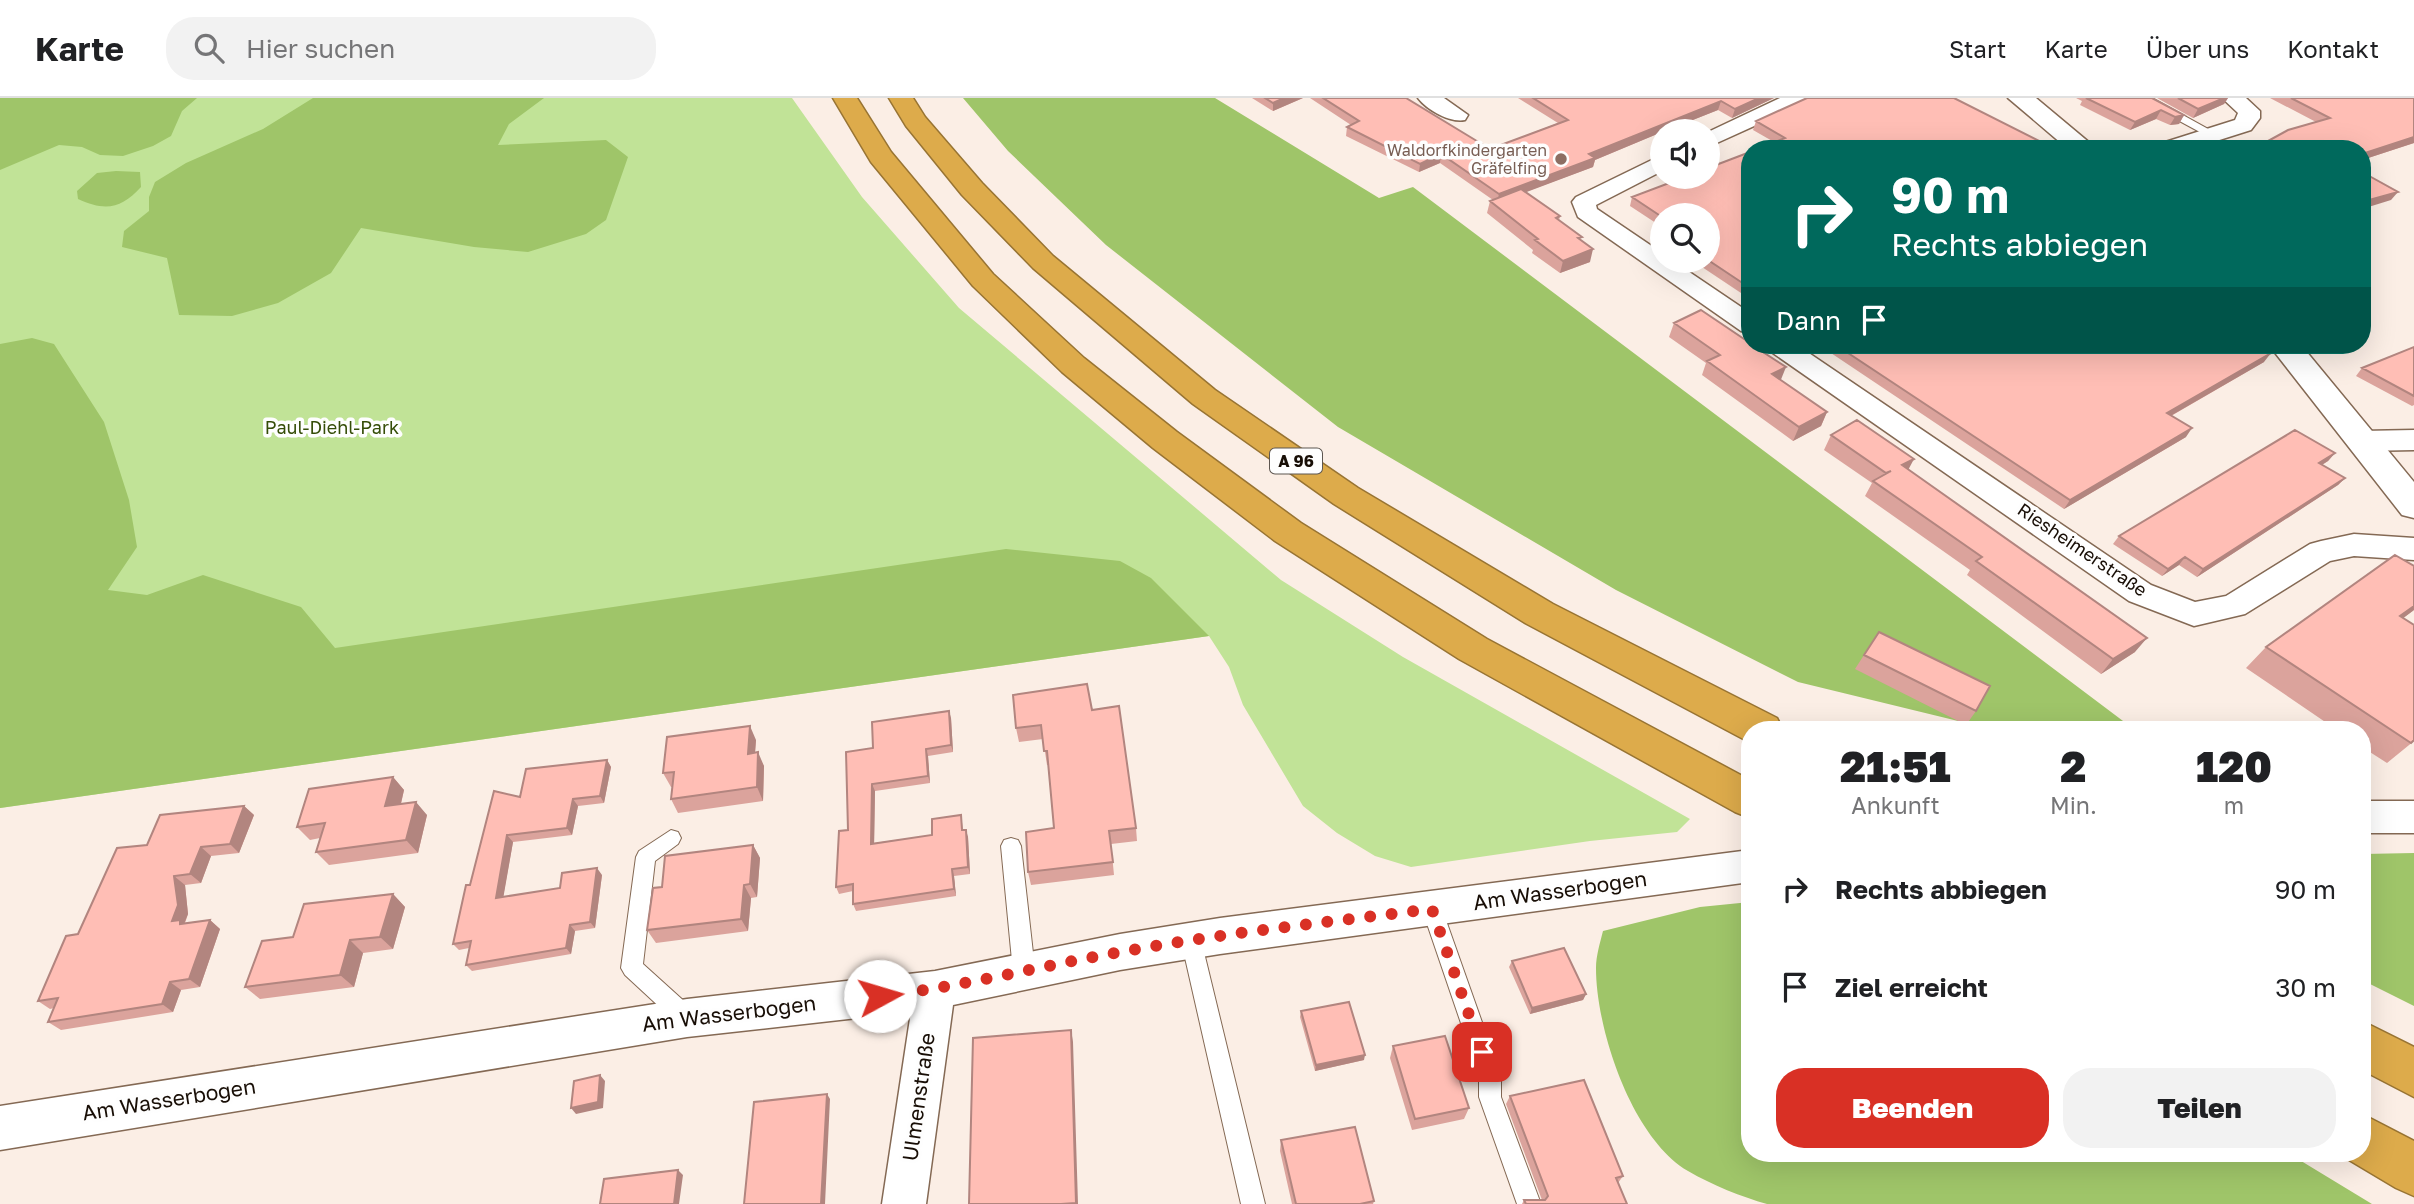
<!DOCTYPE html>
<html lang="de">
<head>
<meta charset="utf-8">
<style>
	:root { --surface:#fff; --page:#f2f2f2; --text:#202124; --muted:#757577; --line:#e0e0e0; --accent:#d93025 }
	body { margin:0; font-family:"Golos Text",sans-serif; background:var(--page); color:var(--text); height:100vh; display:flex; flex-direction:column; font-size:26px; white-space:nowrap }
	* { box-sizing:border-box; margin:0 }
	p { font-size:23px; color:var(--muted) }
	.icon { flex:none; width:38px; height:38px; fill:none; stroke:currentColor; stroke-width:2; stroke-linecap:round; stroke-linejoin:round }
	.map { position:relative; flex:1; overflow:hidden }
	.panel { position:absolute; left:1741px; top:623px; width:630px; height:441px; display:flex; flex-direction:column; background:var(--surface); border-radius:28px; box-shadow:0 7px 28px #0002 }
	.panel>* { flex:none }
	.guide { position:absolute; left:1741px; top:42px; width:630px; height:214px; border-radius:28px; box-shadow:0 7px 28px #0002; background:#00695c; color:#fff; overflow:hidden }
	.controls { position:absolute; left:1650px; top:21px; display:grid; gap:14px }
	.controls a { display:grid; place-items:center; width:70px; height:70px; border-radius:50%; background:var(--surface); box-shadow:0 7px 28px #0002; font-size:35px }
	.pin { position:absolute; display:grid; place-items:center; width:60px; height:60px; color:#fff; margin:-30px; border-radius:14px; box-shadow:0 4px 10px #0006 }
	.me { position:absolute; width:77px; margin:-38px; rotate:84deg; stroke-linejoin:round; filter:drop-shadow(0 0 5px #0008) }
	.turn { display:flex; align-items:center; gap:24px; height:147px; padding:0 35px; font-size:32px }
	.turn .icon { width:91px; height:91px; stroke-width:2.5 }
	.turn b { display:block; font-size:49px; line-height:60px }
	.then { display:flex; align-items:center; height:66px; padding:0 35px; background:#0003; gap:14px; font-size:26px }
	.eta { display:flex; justify-content:space-evenly; align-items:center; height:119px; text-align:center }
	.eta b { font-size:42px; font-weight:800; line-height:49px }
	.cta { display:flex; gap:14px; margin-top:auto; padding:14px 35px }
	.cta a { flex:1; height:80px; border-radius:28px; background:var(--accent); color:#fff; font-size:28px; font-weight:800; line-height:80px; text-align:center }
	.cta a+a { background:var(--page); color:var(--text) }
	ul { padding:0; list-style:none }
	li { display:flex; align-items:center; gap:21px; height:98px; padding:0 35px }
	li div { flex:1 }
	li b { display:block; font-size:26px }
	li em { font-style:normal }
	header { display:flex; align-items:center; gap:42px; box-sizing:border-box; height:98px; padding:0 35px; background:var(--surface); border-bottom:2px solid var(--line) }
	header strong { font-size:33px }
	nav { display:flex; gap:38px; margin-inline-start:auto; font-size:24px }
	.search { width:490px; height:63px; background:var(--page); display:flex; align-items:center; gap:18px; box-sizing:border-box; padding:0 24px; border-radius:28px; color:var(--muted); font-size:26px }
	.map>svg:first-child { display:block }
	.green { fill:#c1e397 }
	.forest { fill:#9fc569 }
	.lines { fill:none; stroke-linecap:round; stroke-linejoin:round }
	.service-casing { stroke:#846954; stroke-width:2 }
	.minor-casing { stroke:#846954; stroke-width:3 }
	.tertiary-casing { stroke:#846954; stroke-width:3 }
	.motorway-casing { stroke:#987433; stroke-width:3 }
	.service { fill:#fff; fill-rule:evenodd }
	.minor { fill:#fff; fill-rule:evenodd }
	.tertiary { fill:#fff; fill-rule:evenodd }
	.motorway { fill:#ddab4b; fill-rule:evenodd }
	.wall { fill:#dba39c }
	.shaded-wall { fill:#b2857f }
	.building { fill:#ffbeb5; stroke:#b2857f; stroke-width:2 }
	.route { stroke:#d93025; stroke-width:12; stroke-dasharray:0 21.6 }
	.education-dot { fill:#8d6e63; stroke:#fefefe; stroke-width:2.5 }
	.labels { text-anchor:middle; stroke-width:7; stroke-linejoin:round; paint-order:stroke }
	.far-education-label { font-size:16px; fill:#785e54; stroke:#fefefe; text-anchor:end }
	.shield { fill:#fefefe; stroke:#5d5650; stroke-width:2 }
	.shield-label { font-size:16px; font-weight:bold; fill:#180e06 }
	.park-label { font-size:18px; fill:#354d08; stroke:#fefefe }
	.street-label { font-size:18px; fill:#180e06; stroke:#fefefe }
	.near-street-label { font-size:21px; fill:#180e06; stroke:#fefefe }
</style>
</head>
<body>
<header>
<strong>Karte</strong>
<div class="search"><svg class="icon" aria-label="search" viewBox="0 0 24 24"><circle cx="10" cy="10" r="6"/><path d="M15 15l6 6"/></svg>Hier suchen</div>
<nav><a>Start</a><a>Karte</a><a>Über uns</a><a>Kontakt</a></nav>
</header>
<div class="map">
<svg width="2414" height="1106" viewBox="0 0 2414 1106">
	<rect width="100%" height="100%" fill="#fbeee5"/>
	<path class="green" d="M0,0H792L862,99L959,210L1281,482L1403,559L1690,721L1677,734L1590,743L1411,769L1375,758L1337,735L1303,708L1243,607L1229,569L1209,538L0,710Z"/>
	<path class="forest" d="M0,0H197L182,13L171,38L153,48L123,58L100,57L82,49L59,47L0,72Z
		M313,0H544L509,26L498,47L606,42L628,59L606,122L586,136L528,154L474,149L361,130L331,175L278,205L232,218L179,217L167,160L122,149L124,133L149,113V99L155,84L186,65L263,31Z
		M963,0H1215L1379,100L1413,89L2135,632H1995L1798,584L1616,492L1338,329L1106,147L1008,53Z
		M116,73L140,74L141,89C122,110 106,114 78,101L77,93L97,75Z
		M32,240L54,246L104,324L129,402L137,449L108,492L147,497L203,477L301,509L335,550L1006,451L1120,463L1151,480L1209,538L0,710V246Z
		M2414,755V908L2362,882L2363,756Z
		M1750,804V1055H2288L2372,1106H1767C1742,1099 1712,1087 1688,1073C1632,1040 1596,932 1596,870C1596,858 1600,845 1603,833L1700,809Z"/>
	<g class="lines">
		<g class="service-casing">
			<path id="service" d="M2137,0H2152L2219,37L2209,39Z
				M671,732L678,734L681,740L678,746L655,763L643,866L695,913L698,920L695,927L687,930L679,927L625,877L621,870L636,759L639,753Z
				M1011,740L1018,742L1021,748L1035,873L1031,880L1024,883L1017,880L1013,873L1001,748L1004,742Z
				M1432,802L1439,805L1442,811L1501,978V999L1541,1106H1517L1479,999V978L1422,811L1425,805Z
				M1191,833L1198,835L1201,842L1265,1106H1241L1181,842L1184,835Z"/>
		</g>
		<g class="minor-casing">
			<path id="minor" d="M1418,0H1444L1468,17L1465,22C1450,25 1427,12 1418,0Z
				M1780,0H1808L1805,5L1708,49V34Z
				M2222,0H2246L2260,13V20L2251,32L2191,51H2156L2159,46L2235,22L2238,15Z
				M1662,57V73L1596,107L1597,111L1662,155V163H1673L1750,215V235L1741,233L1578,119L1572,104L1576,99Z
				M1766,247H1797L2151,487L2195,504L2226,498L2310,446L2321,443L2354,436L2414,440V462L2354,458L2330,463L2245,516L2194,528L2129,503L1770,253Z
				M2414,332V352L2362,353L2352,350L2348,343L2352,336L2362,333Z
				M2362,703H2414V735H2362Z
				M1750,752V784L1220,856L1120,872L953,907L926,1106H882L911,914L687,939L0,1052V1008L687,901L935,873L1120,836L1220,820Z"/>
		</g>
		<g class="tertiary-casing">
			<path id="tertiary" d="M2008,0H2036L2097,51H2068Z
				M2269,247H2301L2414,384V420L2402,417Z"/>
		</g>
		<g class="motorway-casing">
			<path id="motorway" d="M833,0H857L891,54L993,176L1084,260L1177,334L1301,425L1487,541L1750,682V720L1735,714L1459,561L1275,443L1153,350L1062,274L973,188L871,64Z
				M889,0H913L925,19L982,85L1053,158L1215,292L1358,390L1553,506L1777,620L1783,632H1750L1749,644L1527,526L1334,406L1193,306L1033,170L962,97L906,28Z
				M2362,923L2414,949V999L2362,972Z
				M2362,1016L2414,1043V1098L2396,1090L2344,1059L2343,1055H2362Z"/>
		</g>
		<use href="#service" class="service"/>
		<use href="#minor" class="minor"/>
		<use href="#tertiary" class="tertiary"/>
		<use href="#motorway" class="motorway"/>
	</g>
	<path class="wall" d="M1252,0H1303L1273,13Z
		M1310,0H1406L1490,51L1558,25L1518,0H1774L1732,20L1718,12L1665,33H1662V34L1595,62L1593,69L1525,94L1560,118L1559,122L1581,142L1590,164L1560,175L1532,155L1533,152L1487,115L1490,103L1493,102L1440,65L1419,74L1346,38L1347,29L1351,27Z
		M1954,0L1774,44L1753,32L1756,23Z
		M2076,0H2152L2184,17L2179,26L2170,27L2156,21L2130,32L2080,7L2082,3Z
		M2157,0H2228L2224,6L2193,20Z
		M2270,0H2414V45L2362,62L2259,48L2316,24Z
		M1750,54V201L1693,163H1708V117H1662V129L1630,108L1632,99Z
		M1674,225L1781,282L1827,314L1821,328L1793,343L1702,277L1706,265L1669,239Z
		M1819,247H2254L2264,264L2171,318L2186,339L2064,411Z
		M2414,249V307L2412,308L2356,278L2362,270Z
		M1831,337L1908,371L2135,554L2101,576L1967,477L1970,472L1865,398L1872,385L1824,352Z
		M2335,355L2328,363L2322,367L2345,380L2338,387L2197,479L2179,467L2162,478L2113,446L2119,438Z
		M2414,512L2403,520L2414,643L2387,665L2362,649V632H2337L2246,570L2266,549Z
		M1864,557L1976,613L1966,627L1855,571Z
		M1092,612L1136,730L1137,743L1111,746L1114,777L1031,787L1028,774L1054,730L1048,667H1047L1043,641L1019,644L1016,630Z
		M951,620L953,654L928,658L930,685L875,693L874,745L932,737L961,717L963,732L968,739L970,776L954,778L956,798L856,813L853,806V793L839,796L836,789L848,732L873,650Z
		M756,642L755,654L764,668L763,703L678,715L671,701L672,689H671L663,675Z
		M607,662L611,669L604,705L578,708L572,737L513,744L503,799L560,790L602,777L595,830L575,833L571,856L472,873L466,867L469,850L459,852L453,846L470,787L520,699Z
		M393,679L404,692L401,706L427,717L418,755L329,767L316,754L320,740L310,742L297,729Z
		M244,708L254,717L239,755L211,758L201,785L185,787L188,816L185,825L210,822L220,831L200,889L181,892L173,914L61,932L48,924L54,910L50,911L38,903L78,836Z
		M753,747L760,760L757,799L751,800L748,833L656,845L647,832L662,789Z
		M393,796L405,809L393,851L363,855L354,889L260,901L245,889L293,839Z
		M1512,863L1586,896L1583,902L1530,916L1509,869Z
		M1301,913L1364,962L1315,973L1300,919Z
		M1393,948L1469,1010L1464,1021L1412,1032L1390,960Z
		M1510,998L1623,1078L1618,1085L1627,1106H1522L1524,1102H1542L1506,1006Z
		M1281,1042L1374,1103L1373,1106H1292L1280,1053Z"/>
	<path class="shaded-wall" d="M1284,0H1303L1273,13V5Z
		M1759,0H1774L1732,20L1735,11Z
		M2224,0H2228L2224,6L2193,20L2198,11Z
		M1721,3L1718,12L1665,33H1662V34L1595,62L1593,69L1497,105L1499,96L1589,56Z
		M2161,12L2156,21L2130,32L2135,24Z
		M2184,17L2179,26L2170,27L2175,19Z
		M2414,39V45L2362,62V56Z
		M1441,56L1440,65L1419,74L1420,66Z
		M2398,94L2391,102L2362,111V104Z
		M1593,151L1590,164L1560,175L1563,163Z
		M2271,255L2264,264L2160,324L2167,315Z
		M1786,269L1780,284L1772,276Z
		M1827,314L1821,328L1793,343L1799,329Z
		M2192,330L2186,339L2064,411L2070,402Z
		M2335,355L2328,363L2312,373L2319,365Z
		M1914,361L1906,376L1902,367Z
		M2345,380L2338,387L2197,479L2203,471Z
		M2185,459L2179,467L2162,478L2168,471Z
		M2414,508V512L2378,539L2400,518Z
		M2147,540L2135,554L2101,576L2113,561Z
		M949,613L951,620L953,654L951,647Z
		M750,628L756,642L754,669L748,656Z
		M926,651L928,658L930,685L928,678Z
		M758,654L764,668L763,703L757,689Z
		M607,662L611,669L604,705L600,698Z
		M393,679L404,692L397,722L385,708Z
		M872,686L875,693L874,752L871,746Z
		M573,701L578,708L572,737L567,730Z
		M416,704L427,717L418,755L406,742Z
		M244,708L254,717L239,755L230,746Z
		M966,732L968,739L970,776L968,769Z
		M507,737L513,744L502,807L496,800Z
		M753,747L760,760L757,799L750,786Z
		M201,749L211,758L201,785L190,776Z
		M597,770L602,777L595,830L590,824Z
		M952,771L954,778L956,798L954,791Z
		M174,778L185,787L188,816L182,831L172,823Z
		M744,787L751,800L748,833L741,821Z
		M393,796L405,809L393,851L380,839Z
		M210,822L220,831L200,889L189,881Z
		M570,827L575,833L571,856L566,850Z
		M350,842L363,855L354,889L340,877Z
		M170,884L181,892L173,914L162,906Z
		M1586,896L1583,902L1530,916L1532,910Z
		M1071,932L1073,944L1078,1106H1076V1105Z
		M1365,957L1364,962L1315,973L1316,967Z
		M600,977L605,983L603,1010L576,1016L571,1010Z
		M827,996L830,1001L825,1106H821Z
		M678,1072L683,1077L679,1106H674Z"/>
	<path class="building" d="M1265,0H1284L1273,5Z
		M1323,0H1406L1490,51L1568,22L1533,0H1759L1735,11L1721,3L1589,56L1595,60L1499,96L1441,56L1420,66L1347,29L1359,23Z
		M1807,0H1954L2055,51H1757L1785,40L1756,23Z
		M2086,0H2152L2184,17L2175,19L2161,12L2135,24Z
		M2178,0H2224L2198,11Z
		M2291,0H2414V39L2362,56V51H2250L2259,48L2288,32L2330,20Z
		M1750,54V190L1708,162V117H1662V119L1632,99L1685,79H1708V70Z
		M2362,74L2398,94L2362,104Z
		M1521,91L1560,118L1556,120L1582,139L1578,140L1593,151L1563,163L1535,142L1538,141L1490,103Z
		M1701,212L1750,245V247H1752L1786,269L1772,276L1827,314L1799,329L1707,263L1720,257L1674,225Z
		M1836,247H2254L2271,255L2167,315L2192,330L2070,402Z
		M2414,249V298L2362,270Z
		M1857,322L1914,361L1902,367L2147,540L2113,561L1976,463L1982,459L1873,383L1891,373L1886,375L1831,337Z
		M2295,332L2335,355L2319,365L2345,380L2203,471L2185,459L2168,471L2119,438Z
		M2395,457L2414,468V508L2400,518L2414,527V642L2411,645L2266,549Z
		M1879,534L1990,588L1976,613L1864,557Z
		M1087,586L1092,612L1119,608L1136,730L1109,733L1113,764L1028,774L1026,734L1054,730L1047,653H1044L1041,627L1016,630L1013,597Z
		M949,613L951,647L926,651L928,678L872,686L871,746L932,737V721L961,717L962,732H966L968,769L952,771L954,791L853,806V786L836,789L839,733L848,732L846,654L873,650L872,624Z
		M750,628L748,656L758,654L757,689L671,701L674,674L663,675L667,639Z
		M607,662L600,698L573,701L567,730L507,737L496,800L560,790L562,775L597,770L590,824L570,827L566,850L466,867L471,843L453,846L466,787H470L494,693L520,699L526,671Z
		M393,679L385,708L416,704L406,742L316,754L325,725L297,729L309,691Z
		M244,708L230,746L201,749L190,776L174,778L178,807L172,823L180,822V826L210,822L189,881L170,884L162,906L48,924L58,900L38,903L66,838L78,836L117,750L147,747L160,717Z
		M753,747L750,786L744,787L741,821L647,832L653,790L662,789L665,758Z
		M393,796L380,839L350,842L340,877L245,889L262,843L293,839L304,806Z
		M1564,850L1586,896L1532,910L1512,863Z
		M1349,904L1365,957L1316,967L1301,913Z
		M1071,932L1076,1105L1061,1106H969L973,940Z
		M1445,938L1469,1010L1415,1021L1393,948Z
		M600,977L598,1004L571,1010L574,983Z
		M1584,982L1623,1078L1616,1080L1627,1106H1526L1524,1102H1545L1548,1098L1510,998Z
		M827,996L821,1106H744L754,1004Z
		M1355,1029L1374,1103L1360,1106H1296L1281,1042Z
		M678,1072L674,1106H600L604,1081Z"/>
	<g class="lines">
		<path class="route" d="M880,898C961,889 1040,868 1121,854C1224,835 1328,824 1432,811L1482,954"/>
	</g>
	<circle class="education-dot" cx="1561" cy="61" r="7"/>
	<g class="labels">
		<g class="far-education-label">
			<text x="1547" y="58">Waldorfkindergarten<tspan x="1547" dy="18">Gräfelfing</tspan></text>
		</g>
		<rect class="shield" x="1270" y="350.5" width="52" height="25" rx="5"/>
		<g class="shield-label">
			<text x="1296" y="369">A 96</text>
		</g>
		<g class="park-label">
			<text x="332" y="336">Paul-Diehl-Park</text>
		</g>
		<g class="street-label">
			<text transform="translate(2082 452) rotate(34)" y="6">Riesheimerstraße</text>
		</g>
		<g class="near-street-label">
			<text transform="translate(1560 793) rotate(-8)" y="7">Am Wasserbogen</text>
			<text transform="translate(729 916) rotate(-7)" y="7">Am Wasserbogen</text>
			<text transform="translate(919 999) rotate(-82)" y="7">Ulmenstraße</text>
			<text transform="translate(169 1002) rotate(-9)" y="7">Am Wasserbogen</text>
		</g>
	</g>
</svg>
<div class="controls">
<a><svg class="icon" aria-label="sound" viewBox="0 0 24 24"><path d="M4 9h4l5-4v14l-5-4H4zM17 9q2 3 0 6"/></svg></a>
<a><svg class="icon" aria-label="search" viewBox="0 0 24 24"><circle cx="10" cy="10" r="6"/><path d="M15 15l6 6"/></svg></a>
</div>
<div class="pin" style="left:1482px;top:954px;background:#d93025"><svg class="icon" aria-label="arrive" viewBox="0 0 24 24"><path d="M6 21V4h12l-3 4 3 4H6"/></svg></div>
<svg class="me" style="left:880px;top:898px" viewBox="-20 -20 40 40"><circle r="19" fill="#fff"/><path d="M0-13L10 11 0 6-10 11z" fill="#d93025"/></svg>
<div class="guide">
<div class="turn"><svg class="icon" aria-label="right" viewBox="0 0 24 24"><path d="M7 20v-9h11M14 6l5 5-5 5"/></svg><div><b>90 m</b>Rechts abbiegen</div></div>
<div class="then">Dann<svg class="icon" aria-label="arrive" viewBox="0 0 24 24"><path d="M6 21V4h12l-3 4 3 4H6"/></svg></div>
</div>
<section class="panel">
<div class="eta">
<div><b>21:51</b><p>Ankunft</p></div>
<div><b>2</b><p>Min.</p></div>
<div><b>120</b><p>m</p></div>
</div>
<ul>
<li><svg class="icon" aria-label="right" viewBox="0 0 24 24"><path d="M7 20v-9h11M14 6l5 5-5 5"/></svg><div><b>Rechts abbiegen</b></div><em>90 m</em></li>
<li><svg class="icon" aria-label="arrive" viewBox="0 0 24 24"><path d="M6 21V4h12l-3 4 3 4H6"/></svg><div><b>Ziel erreicht</b></div><em>30 m</em></li>
</ul>
<div class="cta"><a>Beenden</a><a>Teilen</a></div>
</section>
</div>
</body>
</html>
